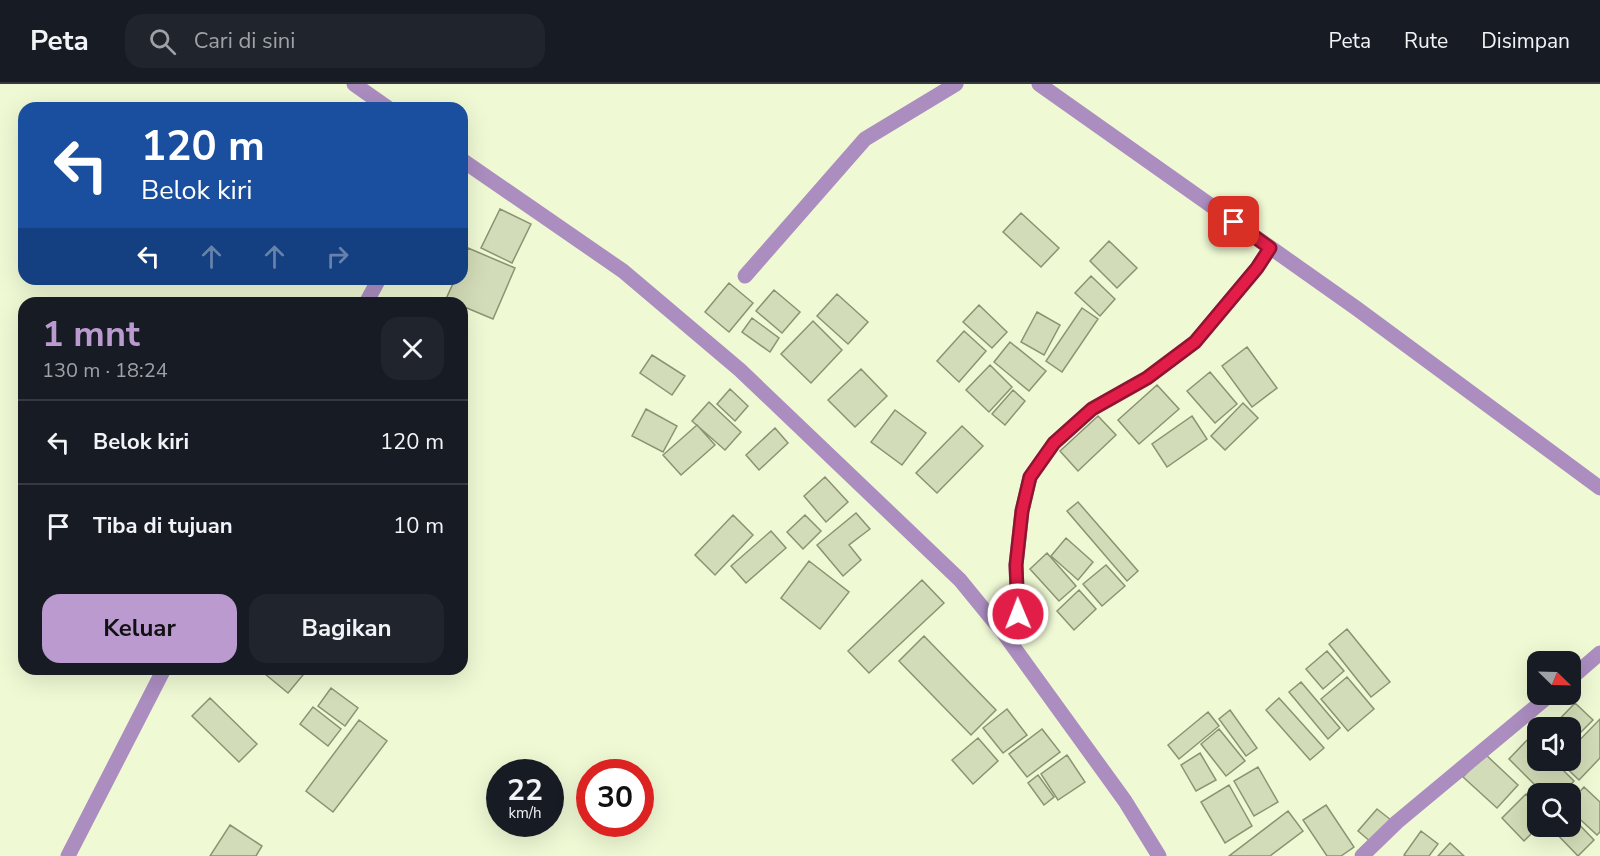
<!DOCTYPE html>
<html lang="id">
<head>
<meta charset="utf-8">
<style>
	:root { --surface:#171b24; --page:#20242c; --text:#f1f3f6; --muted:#9ea1a6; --line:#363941; --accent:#bb9ad0 }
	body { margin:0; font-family:"Nunito Sans",sans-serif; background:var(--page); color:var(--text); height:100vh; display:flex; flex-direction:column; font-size:22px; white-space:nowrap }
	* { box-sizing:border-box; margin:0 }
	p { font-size:20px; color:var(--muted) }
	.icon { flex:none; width:33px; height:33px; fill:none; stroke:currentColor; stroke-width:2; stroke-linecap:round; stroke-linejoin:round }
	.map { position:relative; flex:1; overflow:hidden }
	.panel { position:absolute; left:18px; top:213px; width:450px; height:378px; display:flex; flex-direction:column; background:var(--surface); border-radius:18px; box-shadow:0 6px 24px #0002 }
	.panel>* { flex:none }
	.banner { position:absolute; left:18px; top:18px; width:450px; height:183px; border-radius:18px; box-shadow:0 6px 24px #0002; background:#1a4fa0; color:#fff; overflow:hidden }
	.needle { width:39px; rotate:113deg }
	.buttons { position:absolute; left:1527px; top:567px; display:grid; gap:12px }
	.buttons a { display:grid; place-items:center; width:54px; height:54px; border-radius:12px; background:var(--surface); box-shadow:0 6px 24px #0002; font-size:30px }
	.speed { position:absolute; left:486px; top:675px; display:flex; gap:12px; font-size:30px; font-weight:700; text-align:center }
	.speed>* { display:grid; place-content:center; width:78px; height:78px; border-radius:50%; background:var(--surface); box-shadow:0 6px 24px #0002; line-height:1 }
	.speed small { font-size:15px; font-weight:400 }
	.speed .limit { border:9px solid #d22; background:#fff; color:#111 }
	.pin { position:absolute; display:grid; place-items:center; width:51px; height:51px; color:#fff; margin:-26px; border-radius:12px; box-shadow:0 3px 9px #0006 }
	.me { position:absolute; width:66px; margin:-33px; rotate:359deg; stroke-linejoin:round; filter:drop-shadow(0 0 4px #0008) }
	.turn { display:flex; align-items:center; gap:21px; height:126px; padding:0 24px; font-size:27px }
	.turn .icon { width:78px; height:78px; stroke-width:2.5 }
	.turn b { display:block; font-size:42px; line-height:51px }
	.lanes { display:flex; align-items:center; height:57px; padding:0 24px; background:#0003; justify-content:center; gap:30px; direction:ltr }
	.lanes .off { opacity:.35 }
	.round { display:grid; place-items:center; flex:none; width:63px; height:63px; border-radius:18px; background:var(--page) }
	.overview { display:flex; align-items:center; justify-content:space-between; height:102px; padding:0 24px }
	h1 { font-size:36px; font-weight:700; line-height:45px; color:var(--accent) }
	.button { display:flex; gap:12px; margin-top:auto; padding:12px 24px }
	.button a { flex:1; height:69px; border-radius:18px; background:var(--accent); color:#111; font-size:24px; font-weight:700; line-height:69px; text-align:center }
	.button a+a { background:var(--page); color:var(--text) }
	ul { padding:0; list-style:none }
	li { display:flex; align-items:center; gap:18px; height:84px; padding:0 24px; border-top:2px solid var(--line) }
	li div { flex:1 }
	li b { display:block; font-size:22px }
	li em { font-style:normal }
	header { display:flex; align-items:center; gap:36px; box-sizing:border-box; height:84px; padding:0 30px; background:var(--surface); border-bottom:2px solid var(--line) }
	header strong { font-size:28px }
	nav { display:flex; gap:33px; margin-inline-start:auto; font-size:21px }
	.search { width:420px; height:54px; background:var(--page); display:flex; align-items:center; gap:15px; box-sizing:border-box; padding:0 21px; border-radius:18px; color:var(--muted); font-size:22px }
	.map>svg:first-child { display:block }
	.building { fill:#d3dcb8; stroke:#8b9372; stroke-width:1.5 }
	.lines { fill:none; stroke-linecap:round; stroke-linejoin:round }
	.minor { stroke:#ab8dc0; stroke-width:15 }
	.route-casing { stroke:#92132f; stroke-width:15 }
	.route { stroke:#e11d48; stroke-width:10 }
</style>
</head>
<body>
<header>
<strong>Peta</strong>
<div class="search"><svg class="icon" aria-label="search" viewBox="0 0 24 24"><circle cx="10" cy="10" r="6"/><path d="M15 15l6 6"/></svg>Cari di sini</div>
<nav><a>Peta</a><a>Rute</a><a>Disimpan</a></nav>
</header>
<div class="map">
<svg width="1600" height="772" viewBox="0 0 1600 772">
	<rect width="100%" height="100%" fill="#eff9d4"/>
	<path class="building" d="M500,125L531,140L512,179L481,164Z
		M1021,129L1059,164L1041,183L1003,148Z
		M1109,157L1137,184L1117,204L1090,177Z
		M468,164L515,184L493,235L462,222V219L446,215L455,195H462V179Z
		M1091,192L1115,215L1100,232L1075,209Z
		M729,199L753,219L729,248L705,228Z
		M774,206L800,228L782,249L756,227Z
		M837,210L868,238L848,260L817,232Z
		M979,221L1007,248L992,264L963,238Z
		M1082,224L1098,235L1062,288L1046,277Z
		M1037,228L1060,241L1044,271L1021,258Z
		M752,234L779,254L770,268L742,248Z
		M813,237L842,266L811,299L781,270Z
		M964,247L986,267L959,298L937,277Z
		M1010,258L1046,287L1029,307L994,278Z
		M1247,263L1277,304L1252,323L1222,282Z
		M652,271L685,292L672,311L640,289Z
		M990,281L1012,303L989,328L966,306Z
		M861,285L887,312L855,343L828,316Z
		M1210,288L1237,320L1215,339L1187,307Z
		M1157,301L1179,325L1139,360L1118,336Z
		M730,305L748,322L735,337L717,320Z
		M1013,306L1025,317L1005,341L992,330Z
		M709,318L741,348L725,366L692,337Z
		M1243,319L1258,334L1225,366L1211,352Z
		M646,325L677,342L663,368L632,352Z
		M895,326L926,349L902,381L871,358Z
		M1098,332L1116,351L1078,387L1060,367Z
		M1192,332L1207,355L1167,383L1152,360Z
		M697,341L715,361L681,391L663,371Z
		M962,342L983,362L937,409L916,389Z
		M775,344L788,359L759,386L746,371Z
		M825,393L848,418L826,438L804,412Z
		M1078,418L1138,487L1127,497L1067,427Z
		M856,429L870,445L849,461L861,476L843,492L817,461Z
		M733,431L753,451L715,491L695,471Z
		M805,431L821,447L803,465L787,448Z
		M771,447L786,464L746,499L731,482Z
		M1066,454L1093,478L1078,496L1051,472Z
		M1047,469L1076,502L1059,517L1030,485Z
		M809,477L849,508L820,545L781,514Z
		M1106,481L1125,502L1102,522L1083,500Z
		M922,496L944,519L869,589L848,567Z
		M1079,506L1096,525L1074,546L1057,527Z
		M1347,545L1390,598L1371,613L1329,560Z
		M924,552L996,626L971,651L899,577Z
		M1327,567L1344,587L1323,605L1306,585Z
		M259,585H308L288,609Z
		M1347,593L1374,625L1348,647L1321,615Z
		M1301,598L1340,644L1328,655L1289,608Z
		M331,604L358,624L345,642L318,622Z
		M210,614L257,660L239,678L192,632Z
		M1279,614L1324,664L1310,676L1266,626Z
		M1575,619L1593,636L1570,659V644H1551Z
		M313,623L341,645L328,662L300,640Z
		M1007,625L1027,651L1003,669L983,644Z
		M1230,626L1257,664L1246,672L1219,635Z
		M1208,628L1219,642L1179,675L1168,661Z
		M1600,635V674L1579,696L1560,678L1570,676V666Z
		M359,636L387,657L333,728L306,707Z
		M1042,645L1060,668L1027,693L1009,670Z
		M1219,645L1245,677L1226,692L1201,660Z
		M1530,653L1538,660V676H1553L1574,697L1562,710H1544L1509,675Z
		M978,654L998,677L973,700L952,676Z
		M1200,669L1216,696L1196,707L1181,681Z
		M1485,670L1518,701L1497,724L1463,693Z
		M1067,671L1085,698L1058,716L1041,690Z
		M1258,683L1278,718L1254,732L1234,697Z
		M1038,691L1054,713L1044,721L1028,699Z
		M1229,701L1252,742L1225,759L1201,718Z
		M1584,703L1600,718V748L1597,751L1570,726V718Z
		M1526,710L1538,722L1539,742L1524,757L1502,734Z
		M1326,721L1354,763L1341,772H1327L1303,736Z
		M1377,725L1391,736L1371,758L1358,747Z
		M1288,727L1303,747L1270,772H1229Z
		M1570,731L1594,756L1578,772L1549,742H1570Z
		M230,741L262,762L256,772H210Z
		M1421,747L1438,760L1429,772H1406L1404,771Z
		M1450,759L1464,772H1438Z"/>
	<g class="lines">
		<path class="minor" d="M354,0L388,24
			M1039,0L1356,224L1600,404
			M462,76L623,187L740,286L960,496L1005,551L1125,717L1159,772
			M745,192L865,55L956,0
			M366,219L379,195
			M1005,551L1018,530L1016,481L1022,427L1030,393L1054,359L1092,325L1147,294L1195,258L1257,184L1270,164
			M1570,595L1600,569
			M68,772L164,585
			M1362,772L1397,738L1551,610"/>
	</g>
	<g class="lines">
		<g class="route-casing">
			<path id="route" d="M1018,530L1016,481L1022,427L1030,393L1054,359L1092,325L1147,294L1195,258L1257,184L1270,164L1234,138"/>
		</g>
		<use href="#route" class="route"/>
	</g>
</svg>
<div class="buttons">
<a><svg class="needle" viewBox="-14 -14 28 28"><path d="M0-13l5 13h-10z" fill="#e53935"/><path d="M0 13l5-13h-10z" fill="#9ea1a6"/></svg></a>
<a><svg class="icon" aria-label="sound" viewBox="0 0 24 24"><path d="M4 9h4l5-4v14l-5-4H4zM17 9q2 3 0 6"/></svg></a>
<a><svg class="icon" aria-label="search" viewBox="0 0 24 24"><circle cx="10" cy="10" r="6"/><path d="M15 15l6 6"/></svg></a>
</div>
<div class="speed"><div>22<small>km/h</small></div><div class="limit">30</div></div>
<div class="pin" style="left:1234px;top:138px;background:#d93025"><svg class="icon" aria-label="arrive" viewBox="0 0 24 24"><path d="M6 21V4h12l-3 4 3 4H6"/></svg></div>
<svg class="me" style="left:1018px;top:530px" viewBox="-20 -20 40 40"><circle r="17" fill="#e11d48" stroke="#fff" stroke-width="3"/><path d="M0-11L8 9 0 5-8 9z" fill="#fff"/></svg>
<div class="banner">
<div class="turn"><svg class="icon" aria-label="left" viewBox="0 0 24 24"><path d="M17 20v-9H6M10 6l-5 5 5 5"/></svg><div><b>120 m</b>Belok kiri</div></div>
<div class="lanes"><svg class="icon" aria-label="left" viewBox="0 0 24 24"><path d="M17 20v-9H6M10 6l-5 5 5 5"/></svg><svg class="icon off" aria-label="ahead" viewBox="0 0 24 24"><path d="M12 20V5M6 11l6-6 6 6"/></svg><svg class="icon off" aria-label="ahead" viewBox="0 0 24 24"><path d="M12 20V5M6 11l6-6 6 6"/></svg><svg class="icon off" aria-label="right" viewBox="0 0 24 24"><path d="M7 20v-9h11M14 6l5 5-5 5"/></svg></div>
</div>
<section class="panel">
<div class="overview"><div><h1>1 mnt</h1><p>130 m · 18:24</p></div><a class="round"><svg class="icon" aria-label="close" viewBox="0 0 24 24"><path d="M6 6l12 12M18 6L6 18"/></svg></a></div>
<ul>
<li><svg class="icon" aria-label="left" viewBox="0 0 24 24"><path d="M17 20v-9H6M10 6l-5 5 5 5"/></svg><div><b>Belok kiri</b></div><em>120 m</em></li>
<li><svg class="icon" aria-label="arrive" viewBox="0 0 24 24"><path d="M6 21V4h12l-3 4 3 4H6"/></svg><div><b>Tiba di tujuan</b></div><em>10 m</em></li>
</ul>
<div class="button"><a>Keluar</a><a>Bagikan</a></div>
</section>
</div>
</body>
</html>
